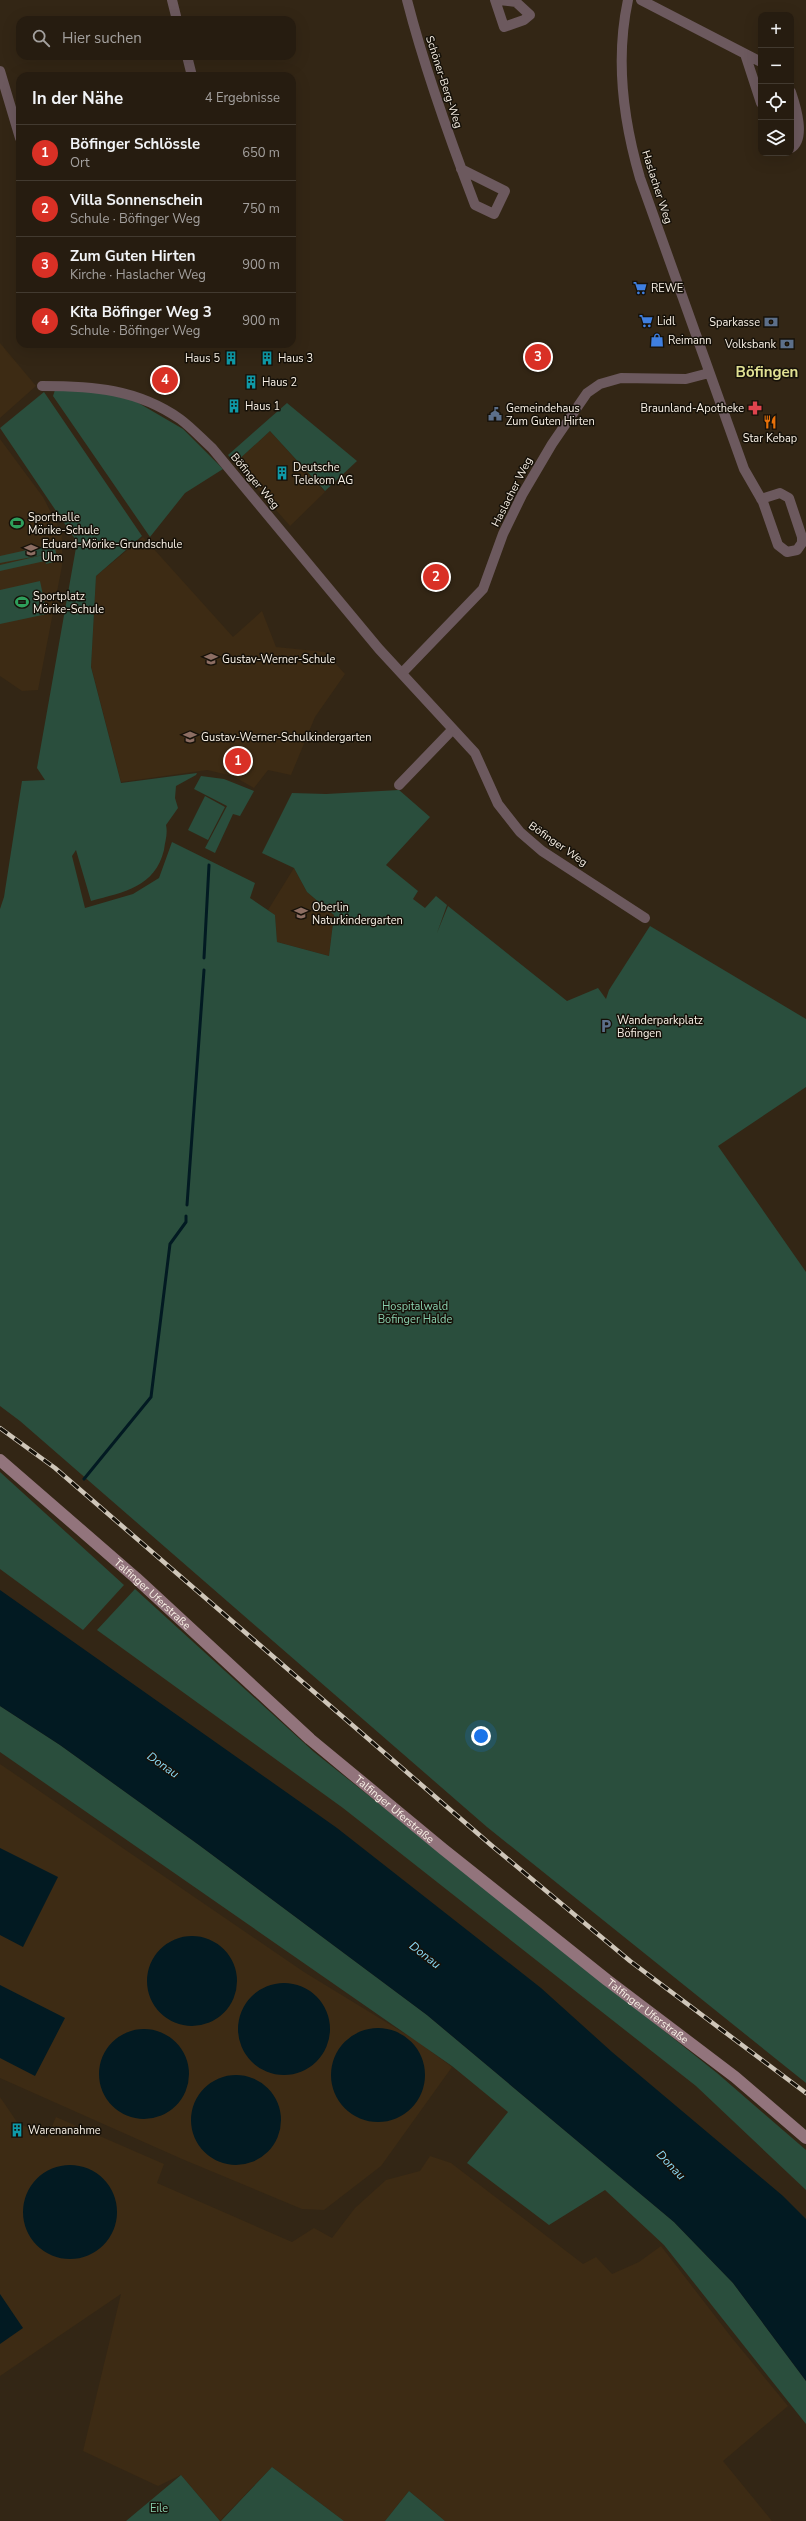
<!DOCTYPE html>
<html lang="de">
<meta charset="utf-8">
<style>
body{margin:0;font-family:"Nunito Sans",sans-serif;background:#2e2519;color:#f1f3f6}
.controls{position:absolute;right:12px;top:12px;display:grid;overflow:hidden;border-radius:8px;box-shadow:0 4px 16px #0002}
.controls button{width:36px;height:36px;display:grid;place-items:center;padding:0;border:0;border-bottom:1px solid #423a30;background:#261c10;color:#f1f3f6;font:20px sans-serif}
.you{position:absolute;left:481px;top:1736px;width:14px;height:14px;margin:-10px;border:3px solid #fff;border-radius:50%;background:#1a73e8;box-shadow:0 0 0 6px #1a73e833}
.badge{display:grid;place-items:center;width:26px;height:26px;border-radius:50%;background:#d93025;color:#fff;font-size:13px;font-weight:700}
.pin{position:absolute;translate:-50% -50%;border:2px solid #fff;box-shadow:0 1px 4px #0006}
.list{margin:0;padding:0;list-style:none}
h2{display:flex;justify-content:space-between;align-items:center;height:52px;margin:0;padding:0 16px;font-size:17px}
h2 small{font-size:13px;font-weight:400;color:#a4a19f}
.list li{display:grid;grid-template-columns:26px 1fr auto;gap:12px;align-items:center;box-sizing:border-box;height:56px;padding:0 16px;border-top:1px solid #423a30}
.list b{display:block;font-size:15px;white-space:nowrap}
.list p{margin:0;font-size:13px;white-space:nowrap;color:#a4a19f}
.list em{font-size:13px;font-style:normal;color:#a4a19f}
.icon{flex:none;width:22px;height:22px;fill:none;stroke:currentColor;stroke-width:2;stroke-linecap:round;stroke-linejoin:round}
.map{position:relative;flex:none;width:806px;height:2521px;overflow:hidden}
.search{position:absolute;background:#261c10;box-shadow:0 4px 16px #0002;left:16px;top:16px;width:280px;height:44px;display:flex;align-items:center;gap:10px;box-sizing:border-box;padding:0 14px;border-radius:12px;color:#a4a19f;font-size:15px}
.panel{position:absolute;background:#261c10;box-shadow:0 4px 16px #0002;left:16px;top:72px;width:280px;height:276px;border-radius:12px}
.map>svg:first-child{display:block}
.built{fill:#3d2b14}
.green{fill:#2a4e3d}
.water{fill:#021a22}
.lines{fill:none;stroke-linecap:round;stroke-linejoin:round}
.stream{stroke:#021a22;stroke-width:3}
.street{stroke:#6c595e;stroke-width:10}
.secondary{stroke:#92747c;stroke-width:12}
.rail-casing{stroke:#cfc6b9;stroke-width:4.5}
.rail{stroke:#161109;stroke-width:3;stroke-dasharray:9;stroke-linecap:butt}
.labels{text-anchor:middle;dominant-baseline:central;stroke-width:3;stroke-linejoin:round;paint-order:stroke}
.street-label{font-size:11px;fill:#f9f1e6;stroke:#161109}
.poi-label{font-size:11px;fill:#f9f1e6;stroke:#161109;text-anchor:start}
.park-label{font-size:11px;fill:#89d0ae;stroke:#161109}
.water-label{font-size:12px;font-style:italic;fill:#8bdbf7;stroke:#161109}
.district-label{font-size:15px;font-weight:bold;fill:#e1e193;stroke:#161109}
</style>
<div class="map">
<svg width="806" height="2521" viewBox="0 0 806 2521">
<rect width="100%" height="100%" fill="#332615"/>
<path class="built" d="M0,343L36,386L0,418Z
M270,431L325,492L290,526L235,463Z
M0,439L43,497L62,534V566L38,690L22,691L0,676Z
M143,537L233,637L262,611L276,647L325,652L345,674L315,717L291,775L268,770L254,788L233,776L207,770L121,782L91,666L96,576Z
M294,868L307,892L334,915L329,956L277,942L275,916L268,910Z
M0,1764L304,1972L417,2041L452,2067L381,2166L324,2210L302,2209L182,2159L0,2078Z
M0,2097L17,2122L47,2138L56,2117L164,2164L157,2183L292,2242L314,2228L332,2238L355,2208L386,2180L420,2171L430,2156L451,2163L583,2264L596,2257L612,2274L639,2262L661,2246L732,2338L788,2406L723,2461L772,2521H445L409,2491L385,2521H344L272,2467L220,2521L181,2475L158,2486L83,2451L121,2294L0,2376Z"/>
<path class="green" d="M55,390L95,391L135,401L183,429L223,469L185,493L150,537L53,396Z
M44,392L142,536L96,576L91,667L121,783L197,773L196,775L176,786L175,798L178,808L166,825C168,834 165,841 164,850C155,887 124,892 91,901L76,850L72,856L85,908L133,894L159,878L172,842L255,883L250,898L275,915L277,942L329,956L334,915L307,892L294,868L262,853L292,793L326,794L399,790L430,817L386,865L418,891L413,899L425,908L436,896L447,905L437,933L448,906L567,1001L598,988L606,999L609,990L650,926L806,1019V1087L718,1146L806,1272V2083L487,1827L20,1421L0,1406V909L4,897L22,781L45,780L37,768L77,542L0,428Z
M287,403L357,461L325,491L270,431L235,463L228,455Z
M54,544L58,561L46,564L45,561L0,571V565L43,555L0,563V556Z
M40,581L47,614L0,624V590Z
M201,776L224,779L254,791L240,816L233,814L215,853L205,848L227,806L194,789Z
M205,796L225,807L208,840L188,830Z
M0,1472L124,1585L83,1630L0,1569Z
M135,1589L314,1752L717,2073L806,2150V2190L696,2086L343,1808L97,1630Z
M0,1706L60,1745L199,1845L427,2015L674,2222L733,2283L806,2381V2424L664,2245L605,2190L549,2225L467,2163L508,2112L452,2066L0,1752Z
M272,2467L344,2521H221Z
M181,2475L220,2521H126Z
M409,2491L445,2521H385Z"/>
<path class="water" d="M0,1590L337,1828L541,1988L612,2052L783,2196L806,2219V2381L733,2283L674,2222L427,2015L199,1845L60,1745L0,1706Z
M0,1848L58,1877L23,1947L0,1935Z
M147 1981a45 45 0 1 1 90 0a45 45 0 1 1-90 0Z
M238 2029a46 46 0 1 1 92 0a46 46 0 1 1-92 0Z
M0,1985L65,2018L35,2076L0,2058Z
M331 2075a47 47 0 1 1 94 0a47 47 0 1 1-94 0Z
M99 2074a45 45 0 1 1 90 0a45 45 0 1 1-90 0Z
M191 2120a45 45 0 1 1 90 0a45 45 0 1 1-90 0Z
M23 2212a47 47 0 1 1 94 0a47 47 0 1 1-94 0Z
M0,2294L23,2328L0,2344Z"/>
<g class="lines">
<path class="stream" d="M204,958L209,865
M187,1205L204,970
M84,1479L151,1397L170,1244L186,1222V1216"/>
<path class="street" d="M172,0L177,20
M407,0C425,70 449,137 475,205L494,214L505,191L461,169
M495,0L504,27L524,20L530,15L516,2L499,0
M628,0C615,60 623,120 640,178L744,469L763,502L778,545L787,552L797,550L802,543V537L789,498L780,493L761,499
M641,0L761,62
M745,54L761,103
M187,56L192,76
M0,71L20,138
M791,92C796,107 806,139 791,148
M42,386C93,386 137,389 180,419C191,427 202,439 212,448L379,649L475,753L498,804L520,832L542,851L645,918
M402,673L483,589L503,534L522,495L552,444L587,393L600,384L621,378L686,379L709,373
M399,785L453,729"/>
<path class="secondary" id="s1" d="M0,1460L136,1578L310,1739L443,1849L607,1980L735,2077L806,2138"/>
<g class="rail-casing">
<path id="rail" d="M0,1428L55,1468L491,1845L630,1961L806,2093"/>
</g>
<use href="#rail" class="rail"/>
</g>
<defs>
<g id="supermarket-bare" transform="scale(1.08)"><path d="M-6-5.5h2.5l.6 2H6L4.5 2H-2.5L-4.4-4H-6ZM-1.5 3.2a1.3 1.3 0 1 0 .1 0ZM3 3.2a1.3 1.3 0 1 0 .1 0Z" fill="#3f7fe0" stroke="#161109" stroke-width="2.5" paint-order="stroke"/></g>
<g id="bank-bare" transform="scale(1.08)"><path d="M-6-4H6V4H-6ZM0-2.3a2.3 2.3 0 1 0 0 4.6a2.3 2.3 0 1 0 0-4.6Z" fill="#5c6f8a" stroke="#161109" stroke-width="2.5" paint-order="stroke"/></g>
<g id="shop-bare" transform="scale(1.08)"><path d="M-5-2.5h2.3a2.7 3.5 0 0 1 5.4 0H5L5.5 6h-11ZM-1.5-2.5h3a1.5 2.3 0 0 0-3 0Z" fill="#3f7fe0" stroke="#161109" stroke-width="2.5" paint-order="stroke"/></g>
<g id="building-bare" transform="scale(1.08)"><path d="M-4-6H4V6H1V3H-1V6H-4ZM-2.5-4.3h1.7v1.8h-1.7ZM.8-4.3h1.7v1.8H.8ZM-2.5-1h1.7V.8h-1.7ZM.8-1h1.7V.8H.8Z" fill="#0f9aa8" stroke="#161109" stroke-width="2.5" paint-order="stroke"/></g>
<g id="pharmacy-bare" transform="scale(1.08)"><path d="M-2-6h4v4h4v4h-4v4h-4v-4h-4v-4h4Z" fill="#e0444e" stroke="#161109" stroke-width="2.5" paint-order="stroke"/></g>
<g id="civic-bare" transform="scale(1.08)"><path d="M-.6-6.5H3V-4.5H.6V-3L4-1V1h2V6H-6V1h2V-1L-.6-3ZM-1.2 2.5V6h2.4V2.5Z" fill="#5c6f8a" stroke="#161109" stroke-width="2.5" paint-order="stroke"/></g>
<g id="restaurant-bare" transform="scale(1.08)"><path d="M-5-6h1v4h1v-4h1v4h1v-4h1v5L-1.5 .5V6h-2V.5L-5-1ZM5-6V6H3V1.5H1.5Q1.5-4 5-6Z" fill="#e8710a" stroke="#161109" stroke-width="2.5" paint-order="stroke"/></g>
<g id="stadium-bare" transform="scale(1.08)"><path d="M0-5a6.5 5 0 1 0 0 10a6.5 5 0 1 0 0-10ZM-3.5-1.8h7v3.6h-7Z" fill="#2e9e5b" stroke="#161109" stroke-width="2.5" paint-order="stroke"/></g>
<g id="school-bare" transform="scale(1.08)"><path d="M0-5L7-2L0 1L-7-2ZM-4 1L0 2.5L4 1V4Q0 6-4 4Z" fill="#8d6e63" stroke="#161109" stroke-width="2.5" paint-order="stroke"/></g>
<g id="parking-bare" transform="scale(1.08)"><path d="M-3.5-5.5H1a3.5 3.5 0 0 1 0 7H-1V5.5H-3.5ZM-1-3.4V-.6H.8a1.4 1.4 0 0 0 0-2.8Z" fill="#5c6f8a" stroke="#161109" stroke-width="2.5" paint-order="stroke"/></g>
</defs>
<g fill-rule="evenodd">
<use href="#supermarket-bare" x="640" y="288"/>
<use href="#supermarket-bare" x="646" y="321"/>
<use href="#bank-bare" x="771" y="322"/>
<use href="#shop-bare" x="657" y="340"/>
<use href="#bank-bare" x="787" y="344"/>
<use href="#building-bare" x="231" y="358"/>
<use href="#building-bare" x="267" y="358"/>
<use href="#building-bare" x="251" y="382"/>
<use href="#building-bare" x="234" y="406"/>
<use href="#pharmacy-bare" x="755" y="408"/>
<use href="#civic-bare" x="495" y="414"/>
<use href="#restaurant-bare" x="770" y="422"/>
<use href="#building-bare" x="282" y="473"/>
<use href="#stadium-bare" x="17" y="523"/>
<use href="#school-bare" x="31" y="550"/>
<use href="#stadium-bare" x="22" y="602"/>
<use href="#school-bare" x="211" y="659"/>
<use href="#school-bare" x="190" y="737"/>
<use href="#school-bare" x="301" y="913"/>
<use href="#parking-bare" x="606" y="1026"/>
<use href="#building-bare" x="17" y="2130"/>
</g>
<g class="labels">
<g class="street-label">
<text transform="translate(444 82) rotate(72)">Schöner-Berg-Weg</text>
<text transform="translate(657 187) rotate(72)">Haslacher Weg</text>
<text transform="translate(255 481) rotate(50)">Böfinger Weg</text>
<text transform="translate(512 492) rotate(-63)">Haslacher Weg</text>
<text transform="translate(558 844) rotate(35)">Böfinger Weg</text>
<text stroke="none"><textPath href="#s1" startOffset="203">Talfinger Uferstraße</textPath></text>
<text stroke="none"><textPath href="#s1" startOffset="527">Talfinger Uferstraße</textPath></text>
<text stroke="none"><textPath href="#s1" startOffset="851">Talfinger Uferstraße</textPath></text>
</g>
<g class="poi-label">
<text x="651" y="288">REWE</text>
<text x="657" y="321">Lidl</text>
<text x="760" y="322" text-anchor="end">Sparkasse</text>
<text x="668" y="340">Reimann</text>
<text x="776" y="344" text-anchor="end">Volksbank</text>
<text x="220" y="358" text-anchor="end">Haus 5</text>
<text x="278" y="358">Haus 3</text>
<text x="262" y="382">Haus 2</text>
<text x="245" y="406">Haus 1</text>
<text x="506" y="408">Gemeindehaus<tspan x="506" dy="13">Zum Guten Hirten</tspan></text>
<text x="744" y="408" text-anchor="end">Braunland-Apotheke</text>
<text x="770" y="438" text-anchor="middle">Star Kebap</text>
<text x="293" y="467">Deutsche<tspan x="293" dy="13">Telekom AG</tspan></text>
<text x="28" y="517">Sporthalle<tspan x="28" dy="13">Mörike-Schule</tspan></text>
<text x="42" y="544">Eduard-Mörike-Grundschule<tspan x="42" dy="13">Ulm</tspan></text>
<text x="33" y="596">Sportplatz<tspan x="33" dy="13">Mörike-Schule</tspan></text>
<text x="222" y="659">Gustav-Werner-Schule</text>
<text x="201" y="737">Gustav-Werner-Schulkindergarten</text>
<text x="312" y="907">Oberlin<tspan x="312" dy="13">Naturkindergarten</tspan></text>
<text x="617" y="1020">Wanderparkplatz<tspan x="617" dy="13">Böfingen</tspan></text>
<text x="28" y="2130">Warenanahme</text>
</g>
<g class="park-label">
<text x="415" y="1306">Hospitalwald<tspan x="415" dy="13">Böfinger Halde</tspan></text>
<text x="159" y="2508">Eile</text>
</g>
<g class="water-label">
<text transform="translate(163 1765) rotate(35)">Donau</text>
<text transform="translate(425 1955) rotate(38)">Donau</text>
<text transform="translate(671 2165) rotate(46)">Donau</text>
</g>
<g class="district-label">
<text x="767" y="372">Böfingen</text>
</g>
</g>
</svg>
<div class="controls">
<button>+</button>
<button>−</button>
<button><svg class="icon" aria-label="locate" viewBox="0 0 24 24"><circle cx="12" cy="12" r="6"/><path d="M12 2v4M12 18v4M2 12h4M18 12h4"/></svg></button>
<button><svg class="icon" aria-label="layers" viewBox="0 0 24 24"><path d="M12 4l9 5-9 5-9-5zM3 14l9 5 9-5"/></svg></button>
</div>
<div class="you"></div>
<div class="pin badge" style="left:238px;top:761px">1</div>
<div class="pin badge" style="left:436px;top:577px">2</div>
<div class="pin badge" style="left:538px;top:357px">3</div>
<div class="pin badge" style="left:165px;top:380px">4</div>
<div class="search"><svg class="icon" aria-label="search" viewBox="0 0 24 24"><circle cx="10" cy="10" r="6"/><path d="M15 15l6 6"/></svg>Hier suchen</div>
<section class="panel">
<h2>In der Nähe<small>4 Ergebnisse</small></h2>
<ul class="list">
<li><span class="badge">1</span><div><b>Böfinger Schlössle</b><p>Ort</p></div><em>650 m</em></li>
<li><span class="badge">2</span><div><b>Villa Sonnenschein</b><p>Schule · Böfinger Weg</p></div><em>750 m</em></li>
<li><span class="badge">3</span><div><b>Zum Guten Hirten</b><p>Kirche · Haslacher Weg</p></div><em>900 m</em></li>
<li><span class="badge">4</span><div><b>Kita Böfinger Weg 3</b><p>Schule · Böfinger Weg</p></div><em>900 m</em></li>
</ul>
</section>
</div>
